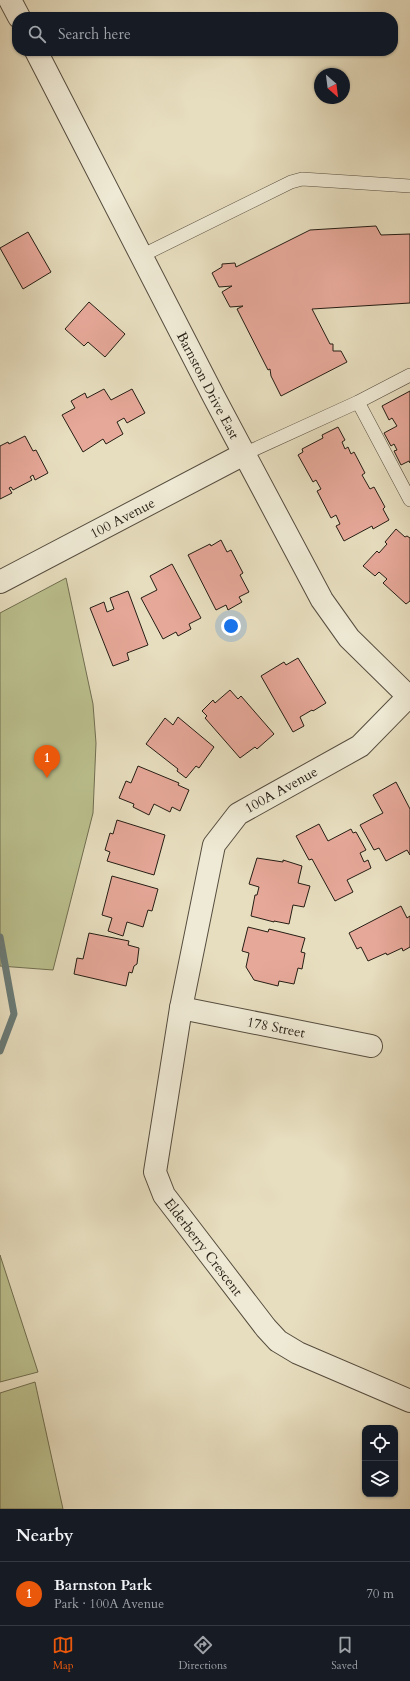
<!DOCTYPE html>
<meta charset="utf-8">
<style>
body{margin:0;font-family:Cardo,serif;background:#20242c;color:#f1f3f6}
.controls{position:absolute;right:12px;bottom:12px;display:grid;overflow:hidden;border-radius:8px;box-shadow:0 1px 3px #0004}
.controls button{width:36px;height:36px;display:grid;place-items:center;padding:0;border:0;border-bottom:1px solid #363941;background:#171b24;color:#f1f3f6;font:20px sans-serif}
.compass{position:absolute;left:314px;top:68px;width:36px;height:36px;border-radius:50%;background:#171b24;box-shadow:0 1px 3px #0004;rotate:152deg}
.you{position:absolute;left:231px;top:626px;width:14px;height:14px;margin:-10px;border:3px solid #fff;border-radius:50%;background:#1a73e8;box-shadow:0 0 0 6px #1a73e833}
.badge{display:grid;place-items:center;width:26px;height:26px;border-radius:50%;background:#ea580c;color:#fff;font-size:13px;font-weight:700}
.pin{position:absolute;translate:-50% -33px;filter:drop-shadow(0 1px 2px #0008)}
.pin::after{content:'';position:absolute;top:21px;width:14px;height:12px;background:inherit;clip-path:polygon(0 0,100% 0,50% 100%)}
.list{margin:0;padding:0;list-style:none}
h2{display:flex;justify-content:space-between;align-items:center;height:52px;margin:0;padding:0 16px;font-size:17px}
h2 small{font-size:13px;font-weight:400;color:#9ea1a6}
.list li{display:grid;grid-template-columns:26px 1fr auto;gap:12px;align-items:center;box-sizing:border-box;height:64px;padding:0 16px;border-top:1px solid #363941}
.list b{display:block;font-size:15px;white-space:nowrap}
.list p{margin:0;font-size:13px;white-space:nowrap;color:#9ea1a6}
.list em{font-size:13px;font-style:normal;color:#9ea1a6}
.icon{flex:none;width:22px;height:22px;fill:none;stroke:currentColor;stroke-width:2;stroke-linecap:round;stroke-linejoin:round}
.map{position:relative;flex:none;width:410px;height:1509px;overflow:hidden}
.search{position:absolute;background:#171b24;box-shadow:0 1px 3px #0004;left:12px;right:12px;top:12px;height:44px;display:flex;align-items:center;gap:10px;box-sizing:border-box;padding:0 14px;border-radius:16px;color:#9ea1a6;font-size:15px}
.sheet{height:116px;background:#171b24}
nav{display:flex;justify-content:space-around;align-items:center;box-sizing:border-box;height:56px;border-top:1px solid #363941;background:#171b24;font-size:11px;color:#9ea1a6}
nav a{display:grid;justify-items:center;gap:2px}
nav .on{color:#ea580c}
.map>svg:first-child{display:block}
.green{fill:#bbc08e;stroke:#706e51}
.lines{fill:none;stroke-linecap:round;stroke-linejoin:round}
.stream{stroke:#6b7c78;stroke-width:7}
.building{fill:#e6a899;stroke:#251d14}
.service-casing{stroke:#564d3f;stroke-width:14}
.minor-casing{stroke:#564d3f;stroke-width:24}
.tertiary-casing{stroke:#564d3f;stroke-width:24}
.service{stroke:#efead5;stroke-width:13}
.minor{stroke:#efead5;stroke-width:22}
.tertiary{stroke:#efead5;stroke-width:22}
.labels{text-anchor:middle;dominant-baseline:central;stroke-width:3;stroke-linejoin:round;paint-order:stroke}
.street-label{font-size:14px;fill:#251d14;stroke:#efead5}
</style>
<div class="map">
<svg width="410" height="1509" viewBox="0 0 410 1509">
<rect width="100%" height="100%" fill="#e7debf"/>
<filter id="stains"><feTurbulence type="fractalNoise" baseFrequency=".005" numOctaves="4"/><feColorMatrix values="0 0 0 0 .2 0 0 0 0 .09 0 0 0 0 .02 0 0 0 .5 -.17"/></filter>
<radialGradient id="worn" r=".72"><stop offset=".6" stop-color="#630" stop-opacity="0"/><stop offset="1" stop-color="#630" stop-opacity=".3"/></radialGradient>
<path class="green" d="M66,578L93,704L96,743L93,813L53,970L0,966V613Z
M0,1255L38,1372L0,1382Z
M35,1382L63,1509H0V1393Z"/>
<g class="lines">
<path class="stream" d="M0,937L14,1014L0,1051"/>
</g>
<path class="building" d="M376,226L381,235L410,234V303L312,309L330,344H333V351H341L347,362L281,396L271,376L270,369L268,370L237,309L243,306L230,307L222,292L232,286L219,287L212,273L222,267V264L235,263L236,267L310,230Z
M28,232L51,272L23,289L0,248Z
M89,302L125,334L105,357L88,342L84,346L65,329Z
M104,389L111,400L132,389L145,413L127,423L124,418L117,422L123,434L106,444L103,439L83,452L62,415L75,408L71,401L85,393L87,398Z
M410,391V463L409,461L401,465L394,451L397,450L394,444L391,446L384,433L397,426L392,418L389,420L382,406Z
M338,427L345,440L342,442L345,449L348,447L351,454L354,452L365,473L362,475L370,489L374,487L385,507L383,509L389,520L373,529L372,526L344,541L336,526L340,524L336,515L331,518L317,491L321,489L316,480L313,482L298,455L303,452L302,449L323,438L322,435Z
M25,436L33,451L36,450L48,473L35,480L33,475L30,477L32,480L13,490L11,487L9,488L12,493L0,499V446L8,442L9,444Z
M396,529L405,537L407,536L410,538V601L406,604L383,583L387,579L379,572L375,576L363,566L377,551L379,553L387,544L385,542Z
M221,540L227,552L231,550L243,573L240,575L249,592L239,597L242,602L228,610L226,605L216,610L188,555L210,544L211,546Z
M172,564L201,618L189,624L191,629L178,636L176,632L163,639L141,598L157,590L150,576Z
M128,591L148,645L127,653L129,660L113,666L90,608L104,602L107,612L114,609L110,598Z
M298,658L326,703L313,711L312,710L300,717L304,726L293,732L261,676L284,662L286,665Z
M230,690L238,699L241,696L274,734L257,749L255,747L240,758L205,718L207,716L202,711L213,700L215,703Z
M178,717L214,747L199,768L196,766L186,778L177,771L178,769L146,744L165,718L173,725Z
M138,766L179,783L178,785L189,790L180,811L172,807L170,812L154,804L149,815L133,807L134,804L119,798L126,781L131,783Z
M396,782L410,809V855L407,850L386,861L379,848L374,850L360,825L383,813L373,795Z
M117,820L165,835L154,875L107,861L110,852L105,850L110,833L113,834Z
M319,824L328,841L351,829L353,833L356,832L366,850L360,853L364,862L368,860L371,868L347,880L353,892L335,901L312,859L309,860L296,836Z
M257,858L283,862V860L302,866L298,883L310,886L304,907L293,905L289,924L274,921V922L251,916L255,895H257L259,887L249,884Z
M112,876L158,889L152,911L148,910L143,927L127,922L123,936L108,931L112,918L102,915Z
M401,906L407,918L410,916V947L403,951L402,948L387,955L386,953L368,961L361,947L357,949L349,933Z
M248,927L268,932L269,929L305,938L301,952L305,953L302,969L298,968L294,984L279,981L278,986L254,980L246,967L249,953L242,951Z
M89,933L129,941L128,945L139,948L137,964L134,966L132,973L129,972L126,986L74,974L77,958L83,959Z"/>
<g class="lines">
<g class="service-casing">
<path id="service" d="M141,256L291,182L302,179L410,186
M358,402L410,500
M244,454L358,402L410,375"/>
</g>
<g class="minor-casing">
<g id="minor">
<path id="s1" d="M0,582L244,454"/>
<path id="s2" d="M408,697L360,746L238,814L214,845L181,1008L155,1172L164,1195L266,1328L278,1341L298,1353L410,1401"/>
<path id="s3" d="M181,1008L371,1046"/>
</g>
</g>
<g class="tertiary-casing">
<g id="tertiary">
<path d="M10,0L19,17"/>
<path id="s4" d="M36,51L214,397L322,600L349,638L410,698"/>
</g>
</g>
<use href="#service" class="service"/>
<use href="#minor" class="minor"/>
<use href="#tertiary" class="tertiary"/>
</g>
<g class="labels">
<g class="street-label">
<text stroke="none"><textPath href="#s4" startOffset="376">Barnston Drive East</textPath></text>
<text stroke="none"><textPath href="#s1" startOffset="138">100 Avenue</textPath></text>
<text transform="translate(281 790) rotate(-29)">100A Avenue</text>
<text stroke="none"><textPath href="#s3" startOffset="97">178 Street</textPath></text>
<text stroke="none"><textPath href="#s2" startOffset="670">Elderberry Crescent</textPath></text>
</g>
</g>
<rect width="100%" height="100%" filter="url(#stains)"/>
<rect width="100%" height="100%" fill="url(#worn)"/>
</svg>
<div class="controls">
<button><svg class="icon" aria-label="locate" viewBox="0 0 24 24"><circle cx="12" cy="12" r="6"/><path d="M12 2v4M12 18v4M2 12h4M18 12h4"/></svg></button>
<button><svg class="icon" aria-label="layers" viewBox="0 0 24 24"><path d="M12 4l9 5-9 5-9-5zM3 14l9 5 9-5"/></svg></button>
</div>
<svg class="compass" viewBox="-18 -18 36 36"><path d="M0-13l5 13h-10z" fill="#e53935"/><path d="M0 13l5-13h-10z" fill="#9ea1a6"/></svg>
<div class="you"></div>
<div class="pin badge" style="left:47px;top:778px">1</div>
<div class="search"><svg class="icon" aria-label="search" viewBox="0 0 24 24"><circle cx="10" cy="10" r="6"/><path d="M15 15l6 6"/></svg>Search here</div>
</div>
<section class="sheet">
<h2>Nearby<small></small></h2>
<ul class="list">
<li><span class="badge">1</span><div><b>Barnston Park</b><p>Park · 100A Avenue</p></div><em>70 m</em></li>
</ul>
</section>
<nav>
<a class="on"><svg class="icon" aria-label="map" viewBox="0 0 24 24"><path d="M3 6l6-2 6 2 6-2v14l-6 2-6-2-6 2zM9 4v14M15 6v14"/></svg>Map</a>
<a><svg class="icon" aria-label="directions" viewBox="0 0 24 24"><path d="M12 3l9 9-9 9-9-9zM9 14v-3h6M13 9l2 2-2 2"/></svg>Directions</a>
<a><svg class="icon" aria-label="saved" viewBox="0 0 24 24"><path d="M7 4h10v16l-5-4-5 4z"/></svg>Saved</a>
</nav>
